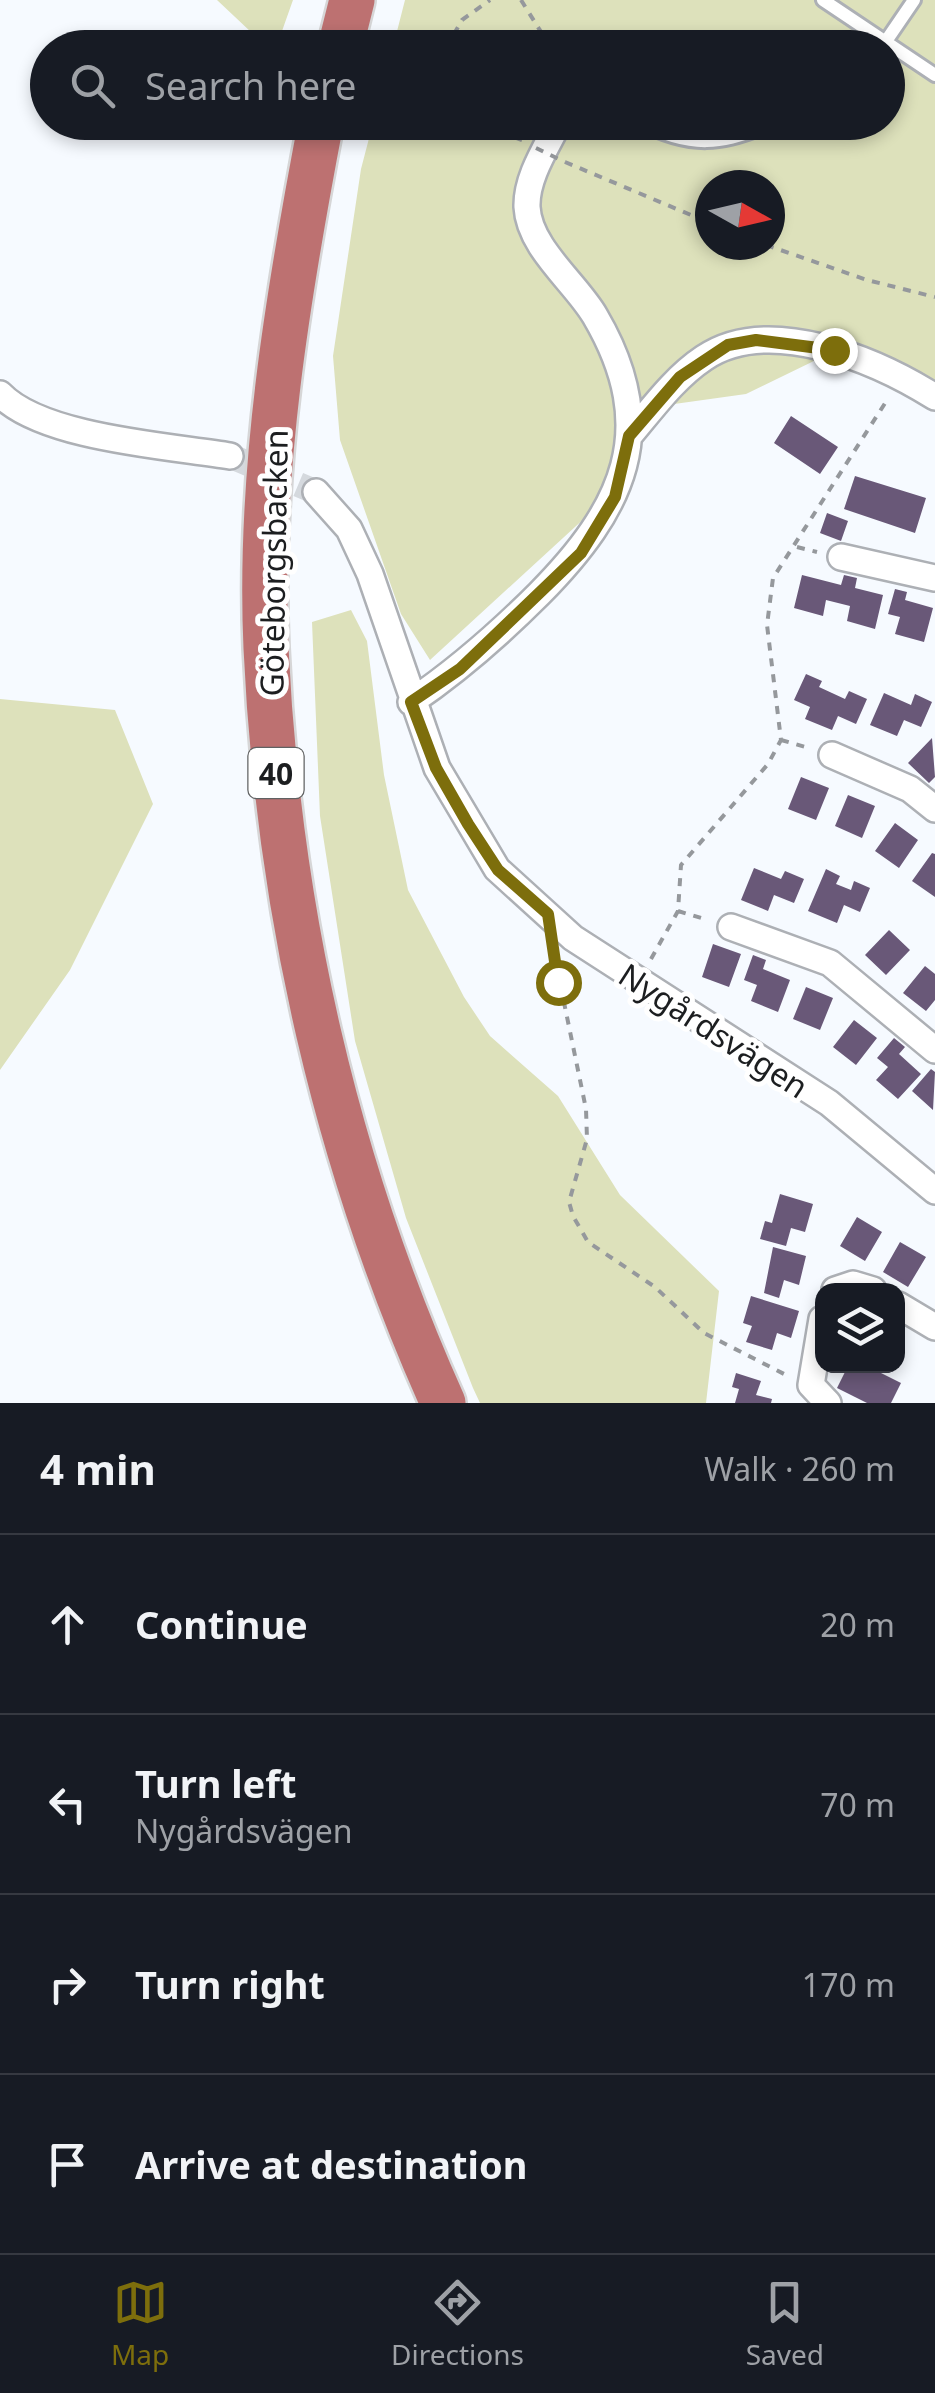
<!DOCTYPE html>
<meta charset="utf-8">
<style>
body{margin:0;font-family:"Noto Sans",sans-serif;background:#242831;color:#f1f3f6}
.controls{position:absolute;right:30px;bottom:30px;display:grid;overflow:hidden;border-radius:20px;box-shadow:0 5px 15px #0003}
.controls button{width:90px;height:90px;display:grid;place-items:center;padding:0;border:0;border-bottom:2px solid #363941;background:#171b24;color:#f1f3f6;font:50px sans-serif}
.compass{position:absolute;left:695px;top:170px;width:90px;height:90px;border-radius:50%;background:#171b24;box-shadow:0 5px 15px #0003;rotate:98deg}
.stop{position:absolute;width:30px;height:30px;margin:-22px;border:8px solid #7d6e0c;border-radius:50%;background:#fff}
.stop.end{background:#7d6e0c;border-color:#fff;box-shadow:0 2px 10px #0008}
.list{margin:0;padding:0;list-style:none}
h2{display:flex;justify-content:space-between;align-items:center;height:130px;margin:0;padding:0 40px;font-size:42px}
h2 small{font-size:32px;font-weight:400;color:#9ea1a6}
.list li{display:grid;grid-template-columns:65px 1fr auto;gap:30px;align-items:center;box-sizing:border-box;height:180px;padding:0 40px;border-top:2px solid #363941}
.list b{display:block;font-size:38px;white-space:nowrap}
.list p{margin:0;font-size:32px;white-space:nowrap;color:#9ea1a6}
.list em{font-size:32px;font-style:normal;color:#9ea1a6}
.icon{flex:none;width:55px;height:55px;fill:none;stroke:currentColor;stroke-width:2;stroke-linecap:round;stroke-linejoin:round}
.map{position:relative;flex:none;width:935px;height:1403px;overflow:hidden}
.search{position:absolute;background:#171b24;box-shadow:0 5px 15px #0003;left:30px;right:30px;top:30px;height:110px;display:flex;align-items:center;gap:25px;box-sizing:border-box;padding:0 35px;border-radius:55px;color:#9ea1a6;font-size:38px}
.sheet{height:850px;background:#171b24}
nav{display:flex;justify-content:space-around;align-items:center;box-sizing:border-box;height:140px;border-top:2px solid #363941;background:#171b24;font-size:28px;color:#9ea1a6}
nav a{display:grid;justify-items:center;gap:5px}
nav .on{color:#7d6e0c}
.map>svg:first-child{display:block}
.green{fill:#dde1bb;fill-rule:evenodd}
.building{fill:#695878}
.lines{fill:none;stroke-linecap:round;stroke-linejoin:round}
.street-tunnel{stroke:#d5d9de;stroke-width:25;stroke-dasharray:25 12;stroke-linecap:butt}
.lane-casing{stroke:#adb0b5;stroke-width:18}
.street-casing{stroke:#adb0b5;stroke-width:30}
.highway-casing{stroke:#d6d6d7;stroke-width:50}
.path{stroke:#95989c;stroke-width:4;stroke-dasharray:8 8;stroke-linecap:butt}
.lane{stroke:#fff;stroke-width:12}
.street{stroke:#fff;stroke-width:25}
.highway{stroke:#bd7171;stroke-width:45}
.path-bridge{stroke:#95989c;stroke-width:4;stroke-dasharray:8 8;stroke-linecap:butt}
.route{stroke:#7d6e0c;stroke-width:12}
.labels{text-anchor:middle;dominant-baseline:central;stroke-width:10;stroke-linejoin:round;paint-order:stroke}
.shield{fill:#fff;stroke:#606263;stroke-width:2.5}
.shield-label{font-size:30px;font-weight:bold;fill:#1c1e20}
.street-label{font-size:32px;fill:#1c1e20;stroke:#fff}
</style>
<div class="map">
<svg width="935" height="1403" viewBox="0 0 935 1403">
<rect width="100%" height="100%" fill="#f6faff"/>
<path class="green" d="M217,0H293L276,48L267,47Z
M405,0H935V394L855,341L746,394L617,412L612,493L430,660L401,614L340,440L333,356L361,169L373,123L888,122V48L393,47ZM710,185H770V245H710Z
M351,610L367,641L384,775L408,890L464,997L490,1036L558,1096L620,1195L719,1291L706,1403H480L473,1388L406,1218L355,1041L320,816L312,622Z
M0,699L115,710L153,804L70,970L0,1070Z"/>
<path class="building" d="M791,416L838,447L820,474L774,443Z
M855,476L926,498L915,533L844,509Z
M827,513L848,521L841,541L820,533Z
M802,575L841,585L844,575L857,578L855,588L883,595L875,629L847,621L850,606L826,600L823,616L794,608Z
M895,589L907,592L905,600L933,608L924,642L895,634L900,617L888,614Z
M806,674L822,681L819,687L845,699L849,691L867,699L856,724L838,716L832,730L805,719L810,707L794,700Z
M884,693L911,705L915,694L932,702L921,727L904,720L897,736L870,725Z
M932,738L935,777L929,783L908,763Z
M801,777L829,788L816,820L788,809Z
M848,795L875,806L862,838L835,826Z
M895,823L918,840L899,868L875,851Z
M932,853L935,854V897L912,881Z
M754,868L781,879L785,871L804,879L794,903L774,895L768,911L741,900Z
M826,869L840,876L836,884L851,890L854,881L870,888L860,912L844,905L837,923L808,911Z
M889,930L910,950L886,975L865,955Z
M713,944L741,954L729,987L702,977Z
M753,955L766,960L763,969L790,980L778,1012L751,1001L757,985L744,980Z
M925,966L935,974V1000L926,1011L903,993Z
M806,987L833,998L820,1030L793,1019Z
M854,1020L877,1038L856,1065L833,1047Z
M894,1038L905,1047L899,1054L921,1074L898,1099L876,1080L888,1067L877,1058Z
M931,1069L935,1072L933,1110L912,1091Z
M780,1194L813,1204L805,1232L791,1228L786,1246L760,1239L765,1221L772,1223Z
M857,1217L882,1232L865,1261L840,1246Z
M900,1242L926,1257L908,1287L883,1272Z
M773,1247L806,1256L799,1285L784,1280L779,1298L764,1293Z
M751,1296L799,1311L791,1338L777,1333L772,1350L746,1342L752,1326L743,1323Z
M848,1366H867L901,1383L891,1403H867L837,1388Z
M736,1373L761,1381L756,1395L772,1399L771,1403H735L739,1389L732,1387Z"/>
<g class="lines">
<path class="street-tunnel" d="M230,456L316,492"/>
<g class="lane-casing">
<path id="lane" d="M823,0L935,75
M882,47L914,0
M639,122C690,149 723,146 775,122"/>
</g>
<g class="street-casing">
<path id="street" d="M0,394C42,438 169,446 230,456
M629,436C652,409 674,378 704,358C769,314 876,360 935,397
M316,492L349,529L370,574L437,768L497,869L573,938L829,1103L935,1191
M841,557L935,578
M411,702C458,670 499,634 539,594C623,509 662,430 595,316C576,283 529,248 527,207C526,178 546,148 559,122
M832,755L910,789L935,809
M731,927L830,963L935,1050
M835,1290L853,1284L873,1290
M898,1305L935,1327
M822,1319L811,1385L828,1403"/>
</g>
<g class="highway-casing">
<path id="highway" d="M340,48L352,0
M321,122C288,294 258,473 266,648C278,909 336,1165 443,1403"/>
</g>
<path class="path" d="M521,0L551,48
M446,48L462,20L490,0
M470,122L522,140
M500,122L517,136
M565,162L710,223
M766,245L867,280L935,297
M797,547L817,552
M781,740L809,748
M678,911L708,920
M554,954L586,1109L587,1139L569,1202L573,1216L588,1242L655,1287L704,1333L788,1376
M651,959L678,911L681,865L768,764L781,740L767,625L773,578L889,397"/>
<use href="#lane" class="lane"/>
<use href="#street" class="street"/>
<use href="#highway" class="highway"/>
<path class="path-bridge" d="M536,148L565,162"/>
</g>
<g class="lines">
<path class="route" d="M558,982L548,914L498,870L468,824L436,768L411,702L460,669L581,553L615,497L629,436L680,377L728,345L756,340L834,350"/>
</g>
<g class="labels">
<rect class="shield" x="248.5" y="748" width="55" height="50" rx="8"/>
<g class="shield-label">
<text x="276" y="773">40</text>
</g>
<g class="street-label">
<text transform="translate(273 563) rotate(-89)">Göteborgsbacken</text>
<text transform="translate(714 1030) rotate(33)">Nygårdsvägen</text>
</g>
</g>
</svg>
<div class="controls">
<button><svg class="icon" aria-label="layers" viewBox="0 0 24 24"><path d="M12 4l9 5-9 5-9-5zM3 14l9 5 9-5"/></svg></button>
</div>
<svg class="compass" viewBox="-18 -18 36 36"><path d="M0-13l5 13h-10z" fill="#e53935"/><path d="M0 13l5-13h-10z" fill="#9ea1a6"/></svg>
<div class="stop" style="left:558px;top:982px"></div>
<div class="stop end" style="left:834px;top:350px"></div>
<div class="search"><svg class="icon" aria-label="search" viewBox="0 0 24 24"><circle cx="10" cy="10" r="6"/><path d="M15 15l6 6"/></svg>Search here</div>
</div>
<section class="sheet">
<h2>4 min<small>Walk · 260 m</small></h2>
<ul class="list">
<li><svg class="icon" aria-label="ahead" viewBox="0 0 24 24"><path d="M12 20V5M6 11l6-6 6 6"/></svg><div><b>Continue</b></div><em>20 m</em></li>
<li><svg class="icon" aria-label="left" viewBox="0 0 24 24"><path d="M17 20v-9H6M10 6l-5 5 5 5"/></svg><div><b>Turn left</b><p>Nygårdsvägen</p></div><em>70 m</em></li>
<li><svg class="icon" aria-label="right" viewBox="0 0 24 24"><path d="M7 20v-9h11M14 6l5 5-5 5"/></svg><div><b>Turn right</b></div><em>170 m</em></li>
<li><svg class="icon" aria-label="arrive" viewBox="0 0 24 24"><path d="M6 21V4h12l-3 4 3 4H6"/></svg><div><b>Arrive at destination</b></div></li>
</ul>
</section>
<nav>
<a class="on"><svg class="icon" aria-label="map" viewBox="0 0 24 24"><path d="M3 6l6-2 6 2 6-2v14l-6 2-6-2-6 2zM9 4v14M15 6v14"/></svg>Map</a>
<a><svg class="icon" aria-label="directions" viewBox="0 0 24 24"><path d="M12 3l9 9-9 9-9-9zM9 14v-3h6M13 9l2 2-2 2"/></svg>Directions</a>
<a><svg class="icon" aria-label="saved" viewBox="0 0 24 24"><path d="M7 4h10v16l-5-4-5 4z"/></svg>Saved</a>
</nav>
